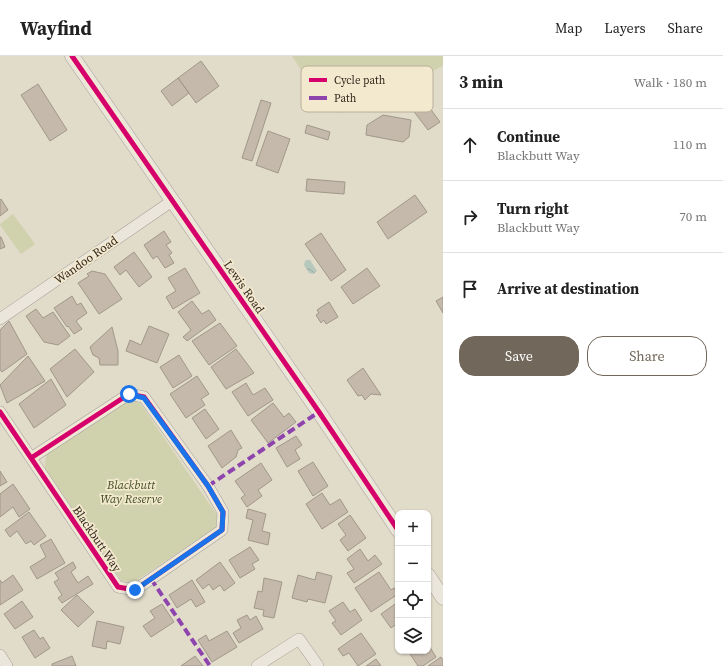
<!DOCTYPE html>
<meta charset="utf-8">
<style>
body{margin:0;font-family:"Source Serif 4",serif;background:#f2f2f2;color:#222}
.controls{position:absolute;right:12px;bottom:12px;display:grid;overflow:hidden;border-radius:8px;box-shadow:0 1px 3px #0004}
.controls button{width:36px;height:36px;display:grid;place-items:center;padding:0;border:0;border-bottom:1px solid #e0e0e0;background:#fff;color:#222;font:20px sans-serif}
.stop{position:absolute;width:12px;height:12px;margin:-9px;border:3px solid #1a73e8;border-radius:50%;background:#fff}
.stop.end{background:#1a73e8;border-color:#fff;box-shadow:0 1px 4px #0008}
.list{margin:0;padding:0;list-style:none}
h2{display:flex;justify-content:space-between;align-items:center;height:52px;margin:0;padding:0 16px;font-size:17px}
h2 small{font-size:13px;font-weight:400;color:#767676}
.list li{display:grid;grid-template-columns:26px 1fr auto;gap:12px;align-items:center;box-sizing:border-box;height:72px;padding:0 16px;border-top:1px solid #e0e0e0}
.list b{display:block;font-size:15px;white-space:nowrap}
.list p{margin:0;font-size:13px;white-space:nowrap;color:#767676}
.list em{font-size:13px;font-style:normal;color:#767676}
.actions{display:flex;gap:8px;padding:12px 16px}
.actions a{flex:1;padding:9px 0;border:1px solid #71675a;border-radius:16px;text-align:center;font-size:14px;color:#71675a}
.actions .main{background:#71675a;color:#fff}
.icon{flex:none;width:22px;height:22px;fill:none;stroke:currentColor;stroke-width:2;stroke-linecap:round;stroke-linejoin:round}
.map{position:relative;flex:none;width:443px;height:610px;overflow:hidden}
header{display:flex;align-items:center;gap:24px;box-sizing:border-box;height:56px;padding:0 20px;background:#fff;border-bottom:1px solid #e0e0e0}
header strong{font-size:19px}
nav{display:flex;gap:22px;margin-inline-start:auto;font-size:14px}
main{display:flex}
aside{flex:1;background:#fff}
.map>svg:first-child{display:block}
.park{fill:#d0d1ad}
.water{fill:url(#water-waves)}
.building{fill:#c5b9ab;stroke:#a1978a}
.lines{fill:none;stroke-linecap:round;stroke-linejoin:round}
.minor-casing{stroke:#a6a094;stroke-width:12}
.tertiary-casing{stroke:#a6a094;stroke-width:15}
.minor{stroke:#eae6dc;stroke-width:11}
.tertiary{stroke:#eae6dc;stroke-width:14}
.quiet{stroke:#8e44ad;stroke-width:4;stroke-dasharray:8 4;stroke-linecap:butt}
.cycleway-casing{stroke:#f3e9cf;stroke-width:8}
.cycleway{stroke:#d6006c;stroke-width:5}
.route{stroke:#1a73e8;stroke-width:5}
.labels{text-anchor:middle;dominant-baseline:central;stroke-width:3.5;stroke-linejoin:round;paint-order:stroke}
.street-label{font-size:12px;fill:#34281d;stroke:#f3e9cf}
.park-label{font-size:12px;font-style:italic;fill:#444f24;stroke:#f3e9cf}
.key{fill:#f3e9cf;stroke:#baaf9a;stroke-width:1}
.key-label{font-size:11px;fill:#34281d}
</style>
<header>
<strong>Wayfind</strong>
<nav><a>Map</a><a>Layers</a><a>Share</a></nav>
</header>
<main>
<div class="map">
<svg width="443" height="610" viewBox="0 0 443 610">
<defs>
<pattern id="water-waves" width="16" height="10" patternUnits="userSpaceOnUse"><rect width="16" height="10" fill="#b6c7bc"/><path d="M0 5q4-4 8 0t8 0" fill="none" stroke="#9daba1"/></pattern>
</defs>
<rect width="100%" height="100%" fill="#e1dbca"/>
<path class="park" d="M292,0H443V10L341,57L311,29Z
M13,158L35,188L21,198L0,169V168Z
M128,344L140,347L217,459L216,471L134,526L122,525L45,412L46,399Z"/>
<path class="water" d="M307,204H310L317,215L313,218L309,217L304,209L305,205Z"/>
<path class="building" d="M201,5L219,30L196,47L178,22Z
M178,22L189,37L172,50L161,35Z
M38,28L67,74L50,85L21,39Z
M261,44L271,47L252,105L242,102Z
M424,44L440,66L428,74L412,53Z
M383,59L411,64L409,81L403,86L366,79L367,69Z
M307,69L330,76L328,84L305,77Z
M268,75L290,83L278,117L256,109Z
M307,123L345,126L344,138L306,135Z
M415,139L427,156L388,183L377,166Z
M1,143L8,154L0,160V144Z
M164,175L171,186L166,189L172,197L169,199L174,207L165,212L157,200L153,203L144,189Z
M321,177L346,214L331,225L305,188Z
M0,181H1L5,191L0,193Z
M134,196L152,221L139,231L126,214L120,219L114,211Z
M185,212L200,237L173,253L166,241L176,235L168,222Z
M367,212L380,230L353,248L341,231Z
M92,215L105,218L122,243L99,258L78,227L89,220L87,218Z
M72,240L77,249L81,247L87,257L76,265L82,273L74,278L68,270L67,271L54,252Z
M443,241V257L436,245Z
M192,245L202,258L209,254L216,264L187,285L183,281L191,274L178,256Z
M329,246L338,261L326,268L324,264L321,267L316,259L319,257L317,254Z
M36,253L43,262L53,256L70,280L58,289L44,286L26,260Z
M9,265L27,298L2,316L0,314V274Z
M220,267L237,290L209,309L192,285Z
M149,270L169,278L157,307L126,295L130,284L141,289Z
M112,271L118,295V309H100L99,302L93,299L90,291Z
M75,293L94,316L67,341L50,313Z
M236,293L254,317L226,333L211,311Z
M179,299L192,320L173,332L160,311Z
M28,300L45,325L7,347L0,329Z
M363,312L381,339L371,338L365,344L362,339L358,340L347,324Z
M197,320L209,338L201,343L205,349L186,362L170,338Z
M51,323L66,349L34,372L19,348Z
M246,327L253,339L265,332L273,344L248,360L232,336Z
M273,347L284,361L289,357L296,366L268,387L251,364Z
M205,353L219,373L206,383L192,362Z
M231,374L242,392L238,394L236,401L222,412L208,390Z
M296,380L302,389L295,394L300,403L287,411L276,392Z
M313,406L328,430L313,440L298,415Z
M261,407L272,424L258,434L262,440L247,451L241,442L245,439L235,425Z
M0,415L7,426L0,430Z
M13,428L30,453L19,461L13,451L0,461V438Z
M322,437L330,449L340,443L348,456L322,473L306,448Z
M248,453L266,458L262,475L270,477L268,489L248,484L253,464L246,462Z
M29,456L46,480L34,489L31,485L26,488L17,475L10,481L5,474Z
M350,459L366,482L348,495L340,484L346,479L338,468Z
M51,483L65,507L37,523L30,511L46,501L40,489Z
M250,491L259,504L252,508L255,513L240,522L229,504Z
M360,493L368,505L375,499L382,508L354,527L347,517L354,513L347,503Z
M73,506L76,512L71,516L78,527L88,520L93,528L62,547L58,542L62,539L54,526L59,523L55,517Z
M220,506L235,527L224,535L220,529L213,534L209,528L203,533L196,524Z
M317,516L332,520L325,547L308,543L307,546L292,542L298,519L315,524Z
M379,516L391,534L394,532L398,538L371,556L355,532Z
M13,519L23,534L0,549V524L2,527Z
M264,522L282,526L274,562L263,560L264,554L254,552L258,535L262,536Z
M192,524L205,546L196,551L191,543L177,552L169,539Z
M77,539L94,556L78,571L61,554Z
M22,545L33,561L15,573L4,558Z
M343,546L350,556L355,553L362,564L341,579L332,567L336,565L329,555Z
M398,546V567L391,572L381,558Z
M162,548L174,566L151,581L143,570L155,562L150,555Z
M247,559L250,564L256,560L263,573L239,587L233,577L241,572L237,564Z
M97,565L124,571L120,588L107,585L106,593L92,590Z
M34,574L40,583L43,581L50,592L35,602L22,581Z
M227,575L237,591L212,606L198,584L206,579L209,585Z
M361,577L376,598L358,610L349,597L343,600L338,593Z
M428,588L436,601L423,610H418L408,595H428Z
M72,600L76,610H52V608Z
M195,600L203,610H181Z
M441,601L443,604V610H428Z
M376,603L381,610H366Z"/>
<g class="lines">
<g class="minor-casing">
<path id="minor" d="M0,263L172,145
M0,356L118,531L135,534L222,474L223,456L208,430L144,341L129,338L31,402
M0,599L7,610
M257,610L299,583L318,610"/>
</g>
<g class="tertiary-casing">
<path id="tertiary" d="M72,0L319,356L398,474
M428,519L443,542"/>
</g>
<use href="#minor" class="minor"/>
<use href="#tertiary" class="tertiary"/>
<path class="quiet" d="M208,430L319,356
M151,523L210,610"/>
<g class="cycleway-casing">
<path id="cycleway" d="M72,0L319,356L398,474
M0,356L118,531L135,534L222,474L223,456L208,430L144,341L129,338L31,402"/>
</g>
<use href="#cycleway" class="cycleway"/>
</g>
<g class="lines">
<path class="route" d="M129,338L144,342L208,430L223,456L222,474L135,534"/>
</g>
<g class="labels">
<g class="street-label">
<text transform="translate(86 204) rotate(-35)">Wandoo Road</text>
<text transform="translate(244 231) rotate(55)">Lewis Road</text>
<text transform="translate(97 483) rotate(56)">Blackbutt Way</text>
</g>
<g class="park-label">
<text x="131" y="429">Blackbutt<tspan x="131" dy="14">Way Reserve</tspan></text>
</g>
</g>
<rect x="301" y="10" width="132" height="46" rx="6" class="key"/>
<rect x="309" y="22" width="18" height="4" fill="#d6006c"/>
<rect x="309" y="40" width="18" height="4" fill="#8e44ad"/>
<g class="key-label">
<text x="334" y="28">Cycle path</text>
<text x="334" y="46">Path</text>
</g>
</svg>
<div class="controls">
<button>+</button>
<button>−</button>
<button><svg class="icon" aria-label="locate" viewBox="0 0 24 24"><circle cx="12" cy="12" r="6"/><path d="M12 2v4M12 18v4M2 12h4M18 12h4"/></svg></button>
<button><svg class="icon" aria-label="layers" viewBox="0 0 24 24"><path d="M12 4l9 5-9 5-9-5zM3 14l9 5 9-5"/></svg></button>
</div>
<div class="stop" style="left:129px;top:338px"></div>
<div class="stop end" style="left:135px;top:534px"></div>
</div>
<aside>
<h2>3 min<small>Walk · 180 m</small></h2>
<ul class="list">
<li><svg class="icon" aria-label="ahead" viewBox="0 0 24 24"><path d="M12 20V5M6 11l6-6 6 6"/></svg><div><b>Continue</b><p>Blackbutt Way</p></div><em>110 m</em></li>
<li><svg class="icon" aria-label="right" viewBox="0 0 24 24"><path d="M7 20v-9h11M14 6l5 5-5 5"/></svg><div><b>Turn right</b><p>Blackbutt Way</p></div><em>70 m</em></li>
<li><svg class="icon" aria-label="arrive" viewBox="0 0 24 24"><path d="M6 21V4h12l-3 4 3 4H6"/></svg><div><b>Arrive at destination</b></div></li>
</ul>
<div class="actions"><a class="main">Save</a><a>Share</a></div>
</aside>
</main>
